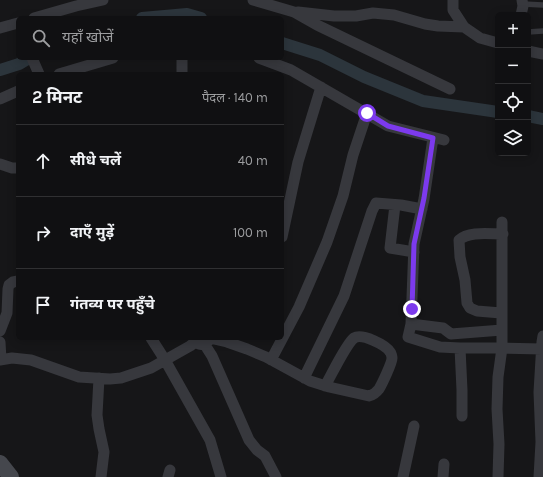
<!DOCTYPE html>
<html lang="hi">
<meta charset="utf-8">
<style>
body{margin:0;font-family:Karla,"Noto Sans Devanagari",sans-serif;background:#19191b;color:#f1f3f6}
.controls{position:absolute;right:12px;top:12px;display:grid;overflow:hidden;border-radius:6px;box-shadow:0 2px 10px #0003}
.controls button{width:36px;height:36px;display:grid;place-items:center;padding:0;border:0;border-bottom:1px solid #303032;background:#101012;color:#f1f3f6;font:20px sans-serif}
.stop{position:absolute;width:12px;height:12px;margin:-9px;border:3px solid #7c3aed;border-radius:50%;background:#fff}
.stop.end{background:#7c3aed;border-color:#fff;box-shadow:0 1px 4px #0008}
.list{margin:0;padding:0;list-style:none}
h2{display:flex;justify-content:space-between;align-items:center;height:52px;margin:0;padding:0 16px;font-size:17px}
h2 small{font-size:13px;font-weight:400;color:#9c9d9f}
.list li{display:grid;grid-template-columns:26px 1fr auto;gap:12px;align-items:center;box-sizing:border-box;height:72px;padding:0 16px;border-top:1px solid #303032}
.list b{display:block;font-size:15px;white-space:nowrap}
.list em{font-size:13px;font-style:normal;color:#9c9d9f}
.icon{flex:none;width:22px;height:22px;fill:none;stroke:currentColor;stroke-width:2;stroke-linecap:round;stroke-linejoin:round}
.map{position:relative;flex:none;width:543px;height:477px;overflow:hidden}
.search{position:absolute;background:#101012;box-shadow:0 2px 10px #0003;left:16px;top:16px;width:268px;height:44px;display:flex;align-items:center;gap:10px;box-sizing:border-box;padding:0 14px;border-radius:6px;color:#9c9d9f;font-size:15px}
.panel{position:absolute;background:#101012;box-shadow:0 2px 10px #0003;left:16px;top:72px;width:268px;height:268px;border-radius:6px}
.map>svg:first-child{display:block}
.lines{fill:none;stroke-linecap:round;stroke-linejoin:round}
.canal{stroke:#2c353c;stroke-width:12}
.lane{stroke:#37383d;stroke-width:5.5}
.street{stroke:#37383d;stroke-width:11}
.secondary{stroke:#45474d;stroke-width:16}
.route{stroke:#7c3aed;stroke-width:5}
</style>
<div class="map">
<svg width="543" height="477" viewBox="0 0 543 477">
<rect width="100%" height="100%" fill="#161618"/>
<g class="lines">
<path class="canal" d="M142,18L187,14L201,18
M282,43L320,55L364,77L423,101L498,112
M0,70L19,64L29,58
M528,116L543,119"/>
<path class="lane" d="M523,4L543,5
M528,32L543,31"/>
<path class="street" d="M253,0L294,12L317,25L450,89
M453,0V10L464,27L480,38L498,43
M298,12L334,16H356L373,13L394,15L425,24L438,26L464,27
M521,15L523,6L522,0
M34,18L76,6L103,0
M0,28L18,23
M528,51L543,54
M32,58L39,74
M259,58L291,70L388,126L444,140
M59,74L113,58
M182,74V58
M0,99L18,91
M433,138L424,199L414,244L411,324L408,337L440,347L460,348
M0,164L12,168H18
M395,205L390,248L414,252
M502,222V348L542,349
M282,237L298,162L321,87
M501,313L477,311L470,308L467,303L465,280L460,257L459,240C469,231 489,234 503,234
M411,324L443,328L451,334L502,330
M0,331L7,313L8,289L9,285L13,282L18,281
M151,338L165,360L210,440L221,477
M0,342L1,360
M199,344L205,345L212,356L249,440L257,450L265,456L276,477
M205,345L208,341L211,339H214L227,342L247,349L266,357L310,381L329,387L369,396C373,395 376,393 379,389C382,384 392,363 392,358C392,357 391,352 390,352C386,345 362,333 354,338C346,344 331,376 325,386
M0,360L12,358L31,360L79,377L110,379L121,378L151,368L190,346L194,343V338
M271,360L299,307L327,242L343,196L353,155L367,113
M99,378L97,415L99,429L104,452L101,477
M304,378L344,296L372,211L376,203L401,205L422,209
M462,416V390L460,348H502L498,377L497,409L499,444L498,477
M168,477L170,470
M403,477L414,426
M443,477L444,464
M539,477L541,442L539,392L542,342L543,336"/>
<path class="secondary" d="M0,463L11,477"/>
</g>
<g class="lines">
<path class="route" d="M367,113L388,126L433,138L424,198L414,244L412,309"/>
</g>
</svg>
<div class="controls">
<button>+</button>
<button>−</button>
<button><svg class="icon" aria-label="locate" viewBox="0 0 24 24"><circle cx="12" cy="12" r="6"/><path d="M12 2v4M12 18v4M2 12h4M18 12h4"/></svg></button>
<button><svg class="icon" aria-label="layers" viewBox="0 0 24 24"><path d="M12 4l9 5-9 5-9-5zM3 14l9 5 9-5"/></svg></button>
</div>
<div class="stop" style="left:367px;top:113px"></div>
<div class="stop end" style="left:412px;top:309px"></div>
<div class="search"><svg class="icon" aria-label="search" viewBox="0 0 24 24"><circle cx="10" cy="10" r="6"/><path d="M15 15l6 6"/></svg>यहाँ खोजें</div>
<section class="panel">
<h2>2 मिनट<small>पैदल · 140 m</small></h2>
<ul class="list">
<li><svg class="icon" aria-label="ahead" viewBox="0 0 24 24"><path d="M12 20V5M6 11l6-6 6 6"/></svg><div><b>सीधे चलें</b></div><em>40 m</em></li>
<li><svg class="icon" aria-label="right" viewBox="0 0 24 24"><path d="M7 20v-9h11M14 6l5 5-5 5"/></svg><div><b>दाएँ मुड़ें</b></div><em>100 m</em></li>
<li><svg class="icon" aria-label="arrive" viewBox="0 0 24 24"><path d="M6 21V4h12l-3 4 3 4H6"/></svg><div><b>गंतव्य पर पहुँचे</b></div></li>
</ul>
</section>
</div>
